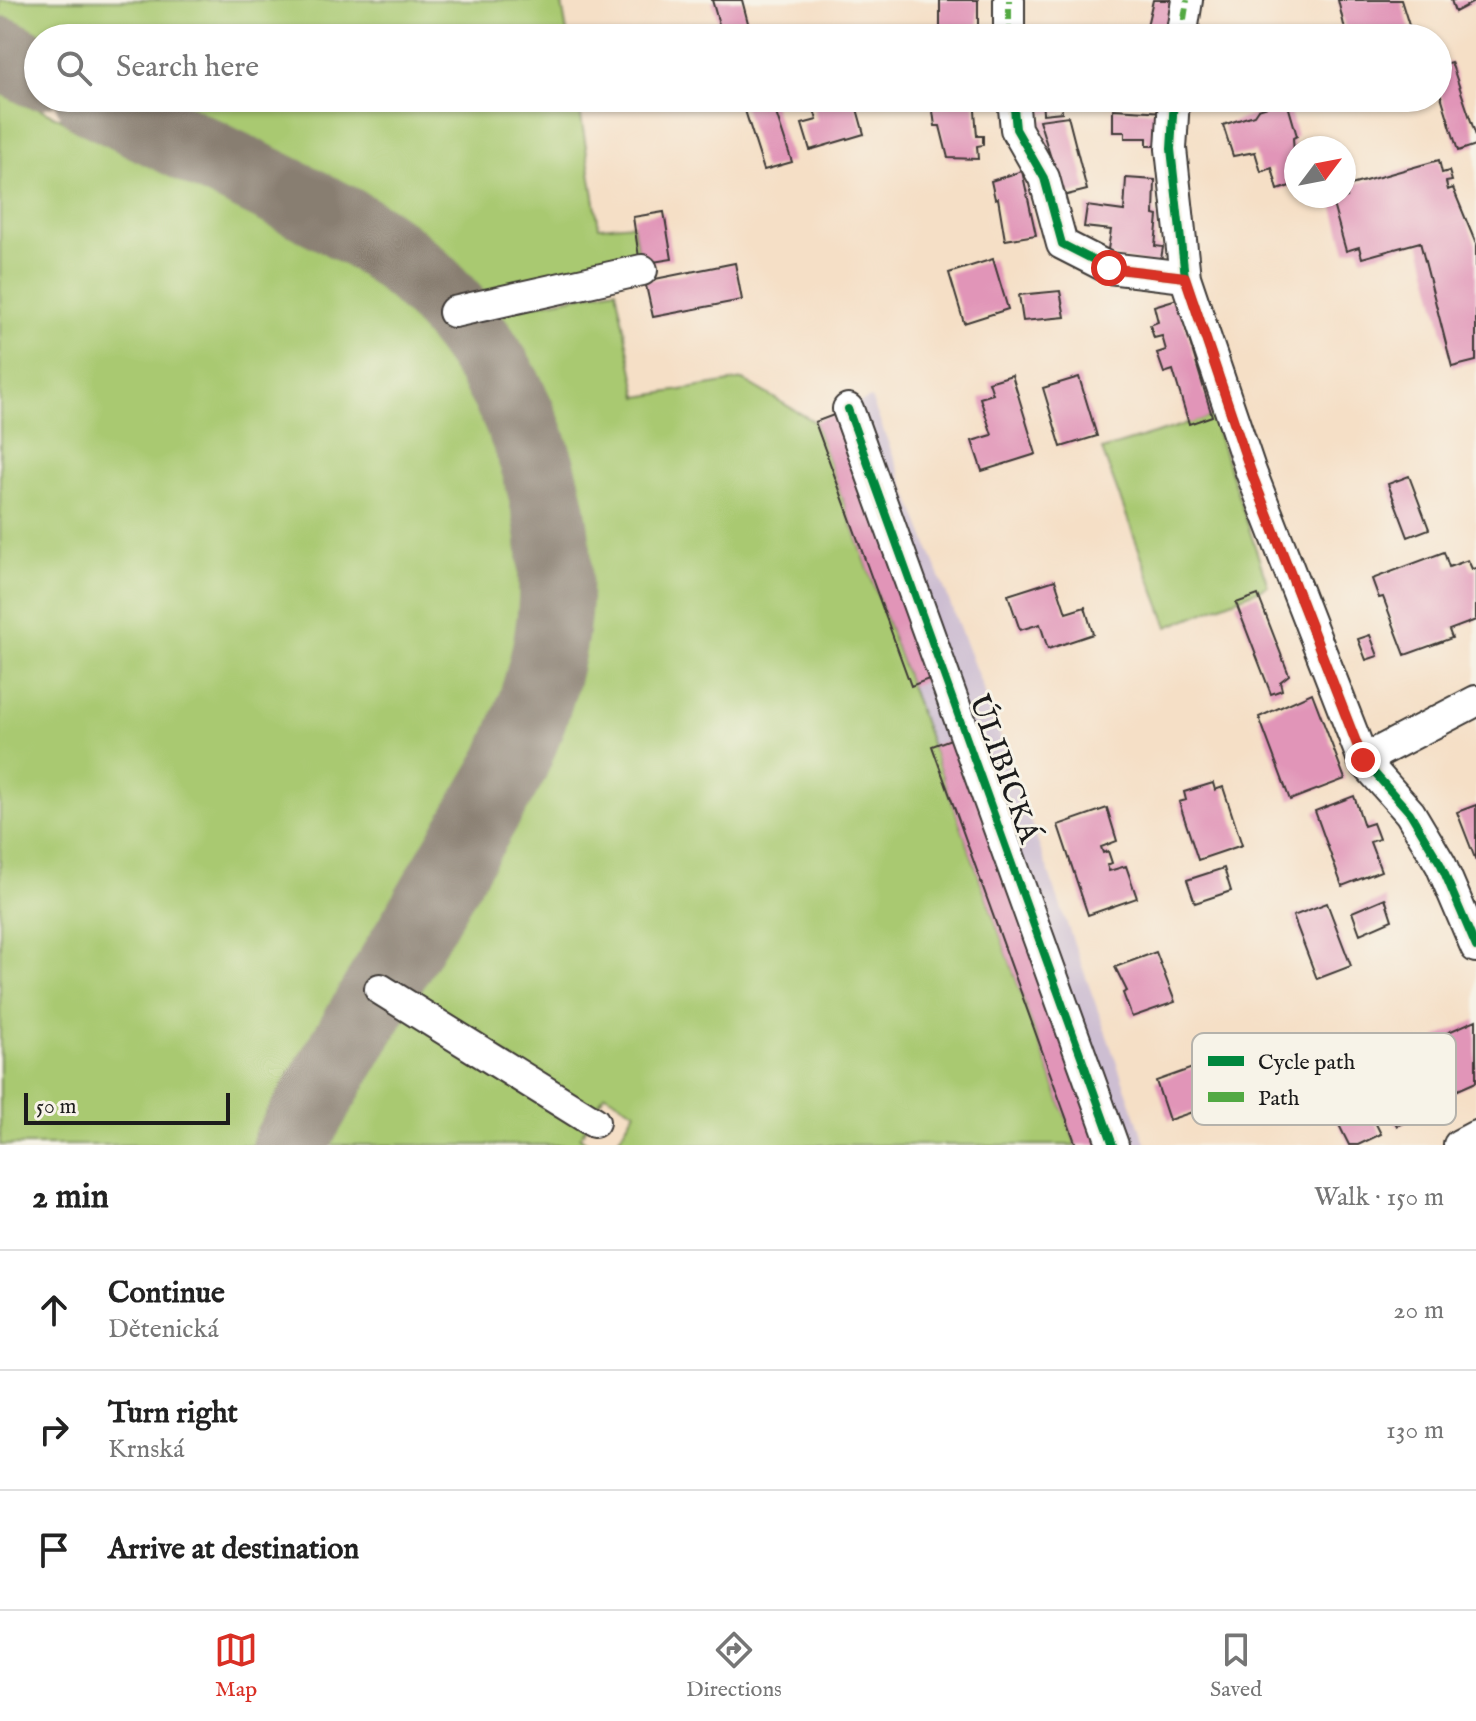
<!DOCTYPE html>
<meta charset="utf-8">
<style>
body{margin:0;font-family:"IM FELL English",serif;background:#f6f6f6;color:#222}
.compass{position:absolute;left:1284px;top:136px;width:72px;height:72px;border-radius:50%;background:#fff;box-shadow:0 2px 6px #0004;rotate:58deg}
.scale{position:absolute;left:24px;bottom:20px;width:206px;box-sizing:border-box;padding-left:8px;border:4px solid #1c1c1c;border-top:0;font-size:22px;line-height:28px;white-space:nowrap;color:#1c1c1c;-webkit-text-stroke:6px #f7f3e8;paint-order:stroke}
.stop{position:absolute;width:24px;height:24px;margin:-18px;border:6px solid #d93025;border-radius:50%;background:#fff}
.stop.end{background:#d93025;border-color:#fff;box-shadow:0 2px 8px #0008}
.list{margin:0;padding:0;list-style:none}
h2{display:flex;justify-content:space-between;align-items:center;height:104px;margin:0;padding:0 32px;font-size:34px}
h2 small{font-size:26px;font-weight:400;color:#767676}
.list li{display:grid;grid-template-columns:52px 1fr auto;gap:24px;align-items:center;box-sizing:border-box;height:120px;padding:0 32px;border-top:2px solid #e0e0e0}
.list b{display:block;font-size:30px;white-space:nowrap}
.list p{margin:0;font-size:26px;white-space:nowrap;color:#767676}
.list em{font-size:26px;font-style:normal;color:#767676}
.icon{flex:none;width:44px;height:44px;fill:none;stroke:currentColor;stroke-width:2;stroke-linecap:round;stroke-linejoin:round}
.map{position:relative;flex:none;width:1476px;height:1145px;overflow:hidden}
.search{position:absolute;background:#fff;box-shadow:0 2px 6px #0004;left:24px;right:24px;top:24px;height:88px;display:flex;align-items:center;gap:20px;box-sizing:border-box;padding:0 28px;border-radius:44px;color:#767676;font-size:30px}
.sheet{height:464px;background:#fff}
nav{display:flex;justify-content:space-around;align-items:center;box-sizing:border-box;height:112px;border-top:2px solid #e0e0e0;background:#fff;font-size:22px;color:#767676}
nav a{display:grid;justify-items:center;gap:4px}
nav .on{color:#d93025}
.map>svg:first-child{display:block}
.industrial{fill:#cdbed2}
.green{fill:#a9c971;stroke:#627246;stroke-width:2}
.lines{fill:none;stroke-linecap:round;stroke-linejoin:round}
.taxiway{stroke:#887e71;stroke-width:74}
.building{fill:#e195b8}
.minor-casing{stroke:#3d3936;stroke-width:34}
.minor{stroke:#fff;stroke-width:30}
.quiet{stroke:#52a943;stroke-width:6;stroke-dasharray:12 6;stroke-linecap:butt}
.cycleway-casing{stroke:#f7f3e8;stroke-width:13}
.cycleway{stroke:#00873e;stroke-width:8}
.route{stroke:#d93025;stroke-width:10}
.labels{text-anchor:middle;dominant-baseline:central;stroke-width:6;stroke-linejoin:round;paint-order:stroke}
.street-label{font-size:30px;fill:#1c1c1c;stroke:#f7f3e8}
.key{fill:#f7f3e8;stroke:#b5b2ab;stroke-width:2}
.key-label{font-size:22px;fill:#1c1c1c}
</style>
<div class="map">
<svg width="1476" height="1145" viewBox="0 0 1476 1145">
<rect width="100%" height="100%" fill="#f7f3e8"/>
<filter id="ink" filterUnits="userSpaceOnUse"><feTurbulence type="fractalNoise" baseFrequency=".0125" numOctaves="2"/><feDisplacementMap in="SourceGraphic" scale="16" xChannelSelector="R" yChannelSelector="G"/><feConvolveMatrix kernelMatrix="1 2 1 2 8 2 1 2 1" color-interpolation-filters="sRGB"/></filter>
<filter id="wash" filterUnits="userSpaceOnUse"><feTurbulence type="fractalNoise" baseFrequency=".006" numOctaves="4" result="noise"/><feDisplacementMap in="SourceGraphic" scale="32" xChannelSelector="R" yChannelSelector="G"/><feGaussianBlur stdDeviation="1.8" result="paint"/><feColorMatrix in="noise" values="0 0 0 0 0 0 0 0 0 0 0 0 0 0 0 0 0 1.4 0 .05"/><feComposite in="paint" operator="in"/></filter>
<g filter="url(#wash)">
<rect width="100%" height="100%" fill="#f5dfc6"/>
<path class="industrial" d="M871,398L982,686L1146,1145H1076L815,422Z"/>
<path class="green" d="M0,0H555L562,4L568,38H38L0,20Z
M0,89L307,241C478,331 546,493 510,681C506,702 497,724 490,745L253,1145H0Z
M158,98H578L599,227L633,224L640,264L479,297C452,270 424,242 392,220C321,170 236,137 158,98Z
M616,289L638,397L743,380L815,422L1076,1145H615L635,1111L605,1094L595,1109L408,996C436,947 465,898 493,849C514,813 537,777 552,737C608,595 580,434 491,313Z
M1212,416L1268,586L1168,627L1102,450Z
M399,1011L591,1120L580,1137L591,1145H322Z"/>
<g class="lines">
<path class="taxiway" d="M0,53L38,72
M92,98C151,127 211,157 271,186C314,208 359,227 397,257C502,340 566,481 554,614C549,667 532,717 511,765L289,1145"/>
</g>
<g id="blocks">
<path class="building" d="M712,0H742L752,38H723Z
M940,0H978V38H940Z
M1153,0H1179L1172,31L1147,26Z
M1338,0H1401L1413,38H1347Z
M1451,0H1476V1L1455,12Z
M1451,62L1476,136V145L1458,151L1438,86V66Z
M741,98H771L792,162L764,170Z
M840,98H854L864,134L810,150L802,124L817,120L813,106Z
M939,98H974L977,136H983V145L977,146L978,159L948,158L940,126H935L932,104H939Z
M1042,98H1061L1062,112L1043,114Z
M1271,105H1288L1297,136L1293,138L1296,184L1278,190L1272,168L1261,172L1255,152L1233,156L1223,125L1254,115L1258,109Z
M1113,109L1166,112L1165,146H1147V138H1125V132H1113Z
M1068,116L1087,190L1063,196L1039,120Z
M1439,160L1442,173L1449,171L1452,181L1446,182L1448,190L1453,188L1476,244V361L1452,367L1420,242L1362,258L1359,247L1346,251L1332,201L1347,197L1344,187Z
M1022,171L1036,235L1005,240L998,198L995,199L991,181Z
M1126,178L1155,180L1154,215L1158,216L1155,246L1163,247L1160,265L1107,256L1111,230L1084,227L1087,206L1124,211Z
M664,212L672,259L640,264L633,217Z
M993,259L1008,309L964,323L949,273Z
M735,263L742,300L653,317L645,281Z
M1060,291L1065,317L1023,321L1019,295Z
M1177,299L1212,416L1189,424L1173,370L1164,373L1157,353L1166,350L1162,336L1154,338L1150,325L1158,322L1154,306Z
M1012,375L1036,454L982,471L972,441L992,435L980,398L993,394L989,382Z
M1079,377L1097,436L1061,447L1043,388Z
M839,413L934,677L911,686L815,422Z
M1409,476L1429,529L1408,537L1388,484Z
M1444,552L1449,567L1468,560L1472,569L1476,568V620L1449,630L1452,638L1405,655L1383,597L1379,598L1372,579Z
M1055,580L1066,613L1085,607L1093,634L1048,649L1040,624L1020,630L1008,595Z
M1258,595L1289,675L1280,682L1282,690L1271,694L1236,603Z
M1370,635L1378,656L1366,660L1358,639Z
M1312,693L1345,779L1290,800L1259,717Z
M956,737L1103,1145H1076L932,746Z
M1213,783L1215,790L1223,787L1242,845L1198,860L1179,802L1186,800L1184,792Z
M1354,796L1364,826L1373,823L1379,839L1370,842L1381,871L1342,886L1315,811Z
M1476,805V861L1457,812Z
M1107,808L1117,841L1101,847L1103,853L1108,851L1112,863L1107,865L1109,871L1126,866L1137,898L1088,915L1058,825Z
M1224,868L1231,891L1195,903L1187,880Z
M1385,898L1392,920L1360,934L1352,912Z
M1327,903L1351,966L1317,979L1293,916Z
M1156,952L1175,1002L1132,1017L1123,993L1127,991L1115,967Z
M1476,1020V1082L1429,1103L1417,1074L1447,1060L1437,1037Z
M1201,1065L1212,1097L1205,1099L1207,1107L1169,1120L1156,1081Z
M1412,1081L1427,1111L1397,1126L1382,1096Z
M1366,1104L1381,1134L1358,1145H1349L1336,1119Z"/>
</g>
</g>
<g filter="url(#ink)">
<use href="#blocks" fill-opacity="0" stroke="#3d3936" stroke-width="2"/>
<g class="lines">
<g class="minor-casing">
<path id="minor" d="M1009,38V0
M1181,38L1187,0
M1013,98L1016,129L1044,178L1062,244L1109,268L1185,277
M1174,98L1171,149L1185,277L1251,472L1363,760L1410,813L1441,865L1476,947
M454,312L642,270
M848,409L1113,1145
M1363,760L1476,701
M380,989L594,1122
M1459,1145L1476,1136"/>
</g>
<use href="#minor" class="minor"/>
<path class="quiet" d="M1009,38V0
M1181,38L1187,0"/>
<g class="cycleway-casing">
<path id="cycleway" d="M1013,98L1016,129L1044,178L1062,244L1109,268L1185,277
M1174,98L1171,149L1185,277L1251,472L1363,760L1410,813L1441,865L1476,947
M848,409L1113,1145"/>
</g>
<use href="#cycleway" class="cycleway"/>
</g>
</g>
<g class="lines" filter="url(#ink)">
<path class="route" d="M1109,268L1185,277L1251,472L1363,760"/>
</g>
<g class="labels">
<g class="street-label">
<text transform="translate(1003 769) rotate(70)">ÚLIBICKÁ</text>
</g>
</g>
<rect x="1192" y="1033" width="264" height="92" rx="12" class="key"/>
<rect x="1208" y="1056" width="36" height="10" fill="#00873e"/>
<rect x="1208" y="1092" width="36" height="10" fill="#52a943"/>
<g class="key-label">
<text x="1258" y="1069">Cycle path</text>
<text x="1258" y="1105">Path</text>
</g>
</svg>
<svg class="compass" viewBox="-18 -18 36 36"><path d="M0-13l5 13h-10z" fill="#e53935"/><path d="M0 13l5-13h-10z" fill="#767676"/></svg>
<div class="scale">50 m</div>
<div class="stop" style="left:1109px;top:268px"></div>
<div class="stop end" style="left:1363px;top:760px"></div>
<div class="search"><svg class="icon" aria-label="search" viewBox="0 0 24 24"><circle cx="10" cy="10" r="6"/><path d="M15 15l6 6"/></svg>Search here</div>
</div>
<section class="sheet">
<h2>2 min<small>Walk · 150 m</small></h2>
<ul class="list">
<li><svg class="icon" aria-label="ahead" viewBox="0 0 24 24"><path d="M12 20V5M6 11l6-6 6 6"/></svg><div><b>Continue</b><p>Dětenická</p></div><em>20 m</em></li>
<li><svg class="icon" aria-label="right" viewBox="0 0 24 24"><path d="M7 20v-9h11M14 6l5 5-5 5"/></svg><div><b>Turn right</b><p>Krnská</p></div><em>130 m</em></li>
<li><svg class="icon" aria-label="arrive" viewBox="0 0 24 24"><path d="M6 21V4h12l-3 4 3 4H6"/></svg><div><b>Arrive at destination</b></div></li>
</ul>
</section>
<nav>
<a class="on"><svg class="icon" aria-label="map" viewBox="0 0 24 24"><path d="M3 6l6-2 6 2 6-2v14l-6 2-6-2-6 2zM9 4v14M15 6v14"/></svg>Map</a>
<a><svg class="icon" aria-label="directions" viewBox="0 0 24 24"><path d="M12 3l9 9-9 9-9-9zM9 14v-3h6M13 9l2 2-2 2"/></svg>Directions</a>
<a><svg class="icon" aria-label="saved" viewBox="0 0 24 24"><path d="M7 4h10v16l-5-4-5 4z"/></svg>Saved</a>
</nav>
